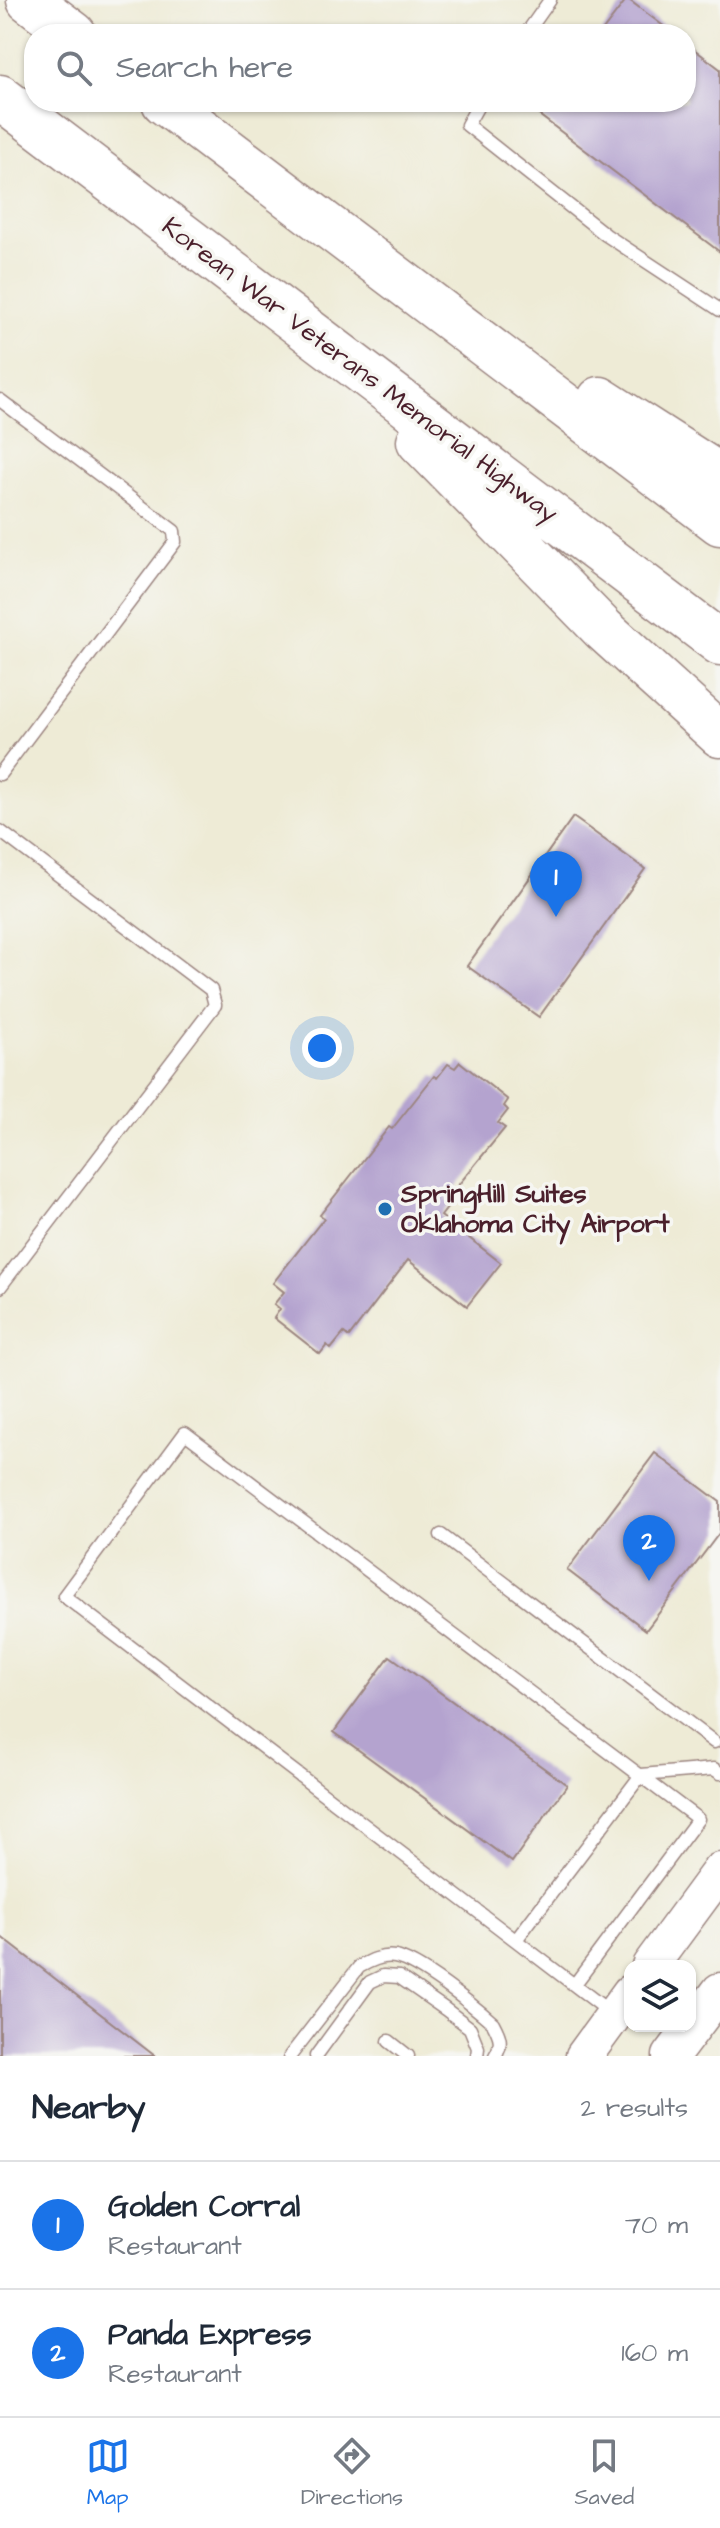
<!DOCTYPE html>
<style>
body{margin:0;font-family:"Architects Daughter",sans-serif;background:#f2f2f3;color:#1f2937}
.controls{position:absolute;right:24px;bottom:24px;display:grid;overflow:hidden;border-radius:16px;box-shadow:0 2px 6px #0004}
.controls button{width:72px;height:72px;display:grid;place-items:center;padding:0;border:0;border-bottom:2px solid #e0e1e3;background:#fff;color:#1f2937;font:40px sans-serif}
.you{position:absolute;left:322px;top:1048px;width:28px;height:28px;margin:-20px;border:6px solid #fff;border-radius:50%;background:#1a73e8;box-shadow:0 0 0 12px #1a73e833}
.badge{display:grid;place-items:center;width:52px;height:52px;border-radius:50%;background:#1a73e8;color:#fff;font-size:26px;font-weight:700}
.pin{position:absolute;translate:-50% -66px;filter:drop-shadow(0 2px 4px #0008)}
.pin::after{content:'';position:absolute;top:42px;width:28px;height:24px;background:inherit;clip-path:polygon(0 0,100% 0,50% 100%)}
.list{margin:0;padding:0;list-style:none}
h2{display:flex;justify-content:space-between;align-items:center;height:104px;margin:0;padding:0 32px;font-size:34px}
h2 small{font-size:26px;font-weight:400;color:#747a83}
.list li{display:grid;grid-template-columns:52px 1fr auto;gap:24px;align-items:center;box-sizing:border-box;height:128px;padding:0 32px;border-top:2px solid #e0e1e3}
.list b{display:block;font-size:30px;white-space:nowrap}
.list p{margin:0;font-size:26px;white-space:nowrap;color:#747a83}
.list em{font-size:26px;font-style:normal;color:#747a83}
.icon{flex:none;width:44px;height:44px;fill:none;stroke:currentColor;stroke-width:2;stroke-linecap:round;stroke-linejoin:round}
.map{position:relative;flex:none;width:720px;height:2056px;overflow:hidden}
.search{position:absolute;background:#fff;box-shadow:0 2px 6px #0004;left:24px;right:24px;top:24px;height:88px;display:flex;align-items:center;gap:20px;box-sizing:border-box;padding:0 28px;border-radius:32px;color:#747a83;font-size:30px}
.sheet{height:360px;background:#fff}
nav{display:flex;justify-content:space-around;align-items:center;box-sizing:border-box;height:112px;border-top:2px solid #e0e1e3;background:#fff;font-size:22px;color:#747a83}
nav a{display:grid;justify-items:center;gap:4px}
nav .on{color:#1a73e8}
.map>svg:first-child{display:block}
.building{fill:#b4a3cf}
.lines{fill:none;stroke-linecap:round;stroke-linejoin:round}
.lane-casing{stroke:#9c8580;stroke-width:15}
.secondary-casing{stroke:#9c8580;stroke-width:39}
.highway-casing{stroke:#9c8580;stroke-width:47}
.lane{stroke:#fff;stroke-width:12}
.secondary{stroke:#fff;stroke-width:36}
.highway{stroke:#fff;stroke-width:44}
.poi-dot{fill:#1f6fb2;stroke:#f6f6f2;stroke-width:3}
.labels{text-anchor:middle;dominant-baseline:central;stroke-width:7;stroke-linejoin:round;paint-order:stroke}
.street-label{font-size:26px;fill:#4a1f2b;stroke:#f6f6f2}
.poi-label{font-size:26px;font-weight:bold;fill:#4a1f2b;stroke:#f6f6f2;text-anchor:start}
</style>
<div class="map">
<svg width="720" height="2056" viewBox="0 0 720 2056">
<rect width="100%" height="100%" fill="#f6f6f2"/>
<filter id="ink" filterUnits="userSpaceOnUse"><feTurbulence type="fractalNoise" baseFrequency=".0125" numOctaves="2"/><feDisplacementMap in="SourceGraphic" scale="16" xChannelSelector="R" yChannelSelector="G"/><feConvolveMatrix kernelMatrix="1 2 1 2 8 2 1 2 1" color-interpolation-filters="sRGB"/></filter>
<filter id="wash" filterUnits="userSpaceOnUse"><feTurbulence type="fractalNoise" baseFrequency=".006" numOctaves="4" result="noise"/><feDisplacementMap in="SourceGraphic" scale="32" xChannelSelector="R" yChannelSelector="G"/><feGaussianBlur stdDeviation="1.8" result="paint"/><feColorMatrix in="noise" values="0 0 0 0 0 0 0 0 0 0 0 0 0 0 0 0 0 1.4 0 .05"/><feComposite in="paint" operator="in"/></filter>
<g filter="url(#wash)">
<rect width="100%" height="100%" fill="#eeebd6"/>
<g id="blocks">
<path class="building" d="M626,0H629L674,34H600Z
M686,43L720,69V252L539,115L549,102H686Z
M573,817L645,869L539,1017L467,966Z
M460,1062L508,1100L504,1106L508,1110L498,1123L505,1128L446,1200L451,1203L441,1216L501,1263L467,1306L408,1260L349,1337L344,1333L331,1349L327,1345L320,1354L274,1318L280,1309L274,1304L284,1292L273,1283L324,1218L320,1215L389,1127L392,1129L434,1076L437,1078L448,1064L455,1068Z
M655,1453L720,1502V1532L646,1630L567,1570Z
M390,1656L567,1785L512,1862L334,1732Z
M0,1936L155,2056H0Z"/>
</g>
</g>
<g filter="url(#ink)">
<use href="#blocks" fill-opacity="0" stroke="#9c8580" stroke-width="2"/>
<g class="lines">
<g class="lane-casing">
<path id="lane" d="M526,34L550,0
M480,102L467,125L606,235L720,310
M0,400L174,531L175,542L0,774
M0,831L211,990L215,1005L0,1287
M441,1535L714,1742
M516,1940L641,1775L714,1769L720,1773
M575,1984L698,1819L185,1433L64,1596L611,2013
M389,2041L408,2056
M290,2056L359,1967C370,1961 381,1955 395,1957C418,1961 474,2006 493,2023C500,2036 503,2043 495,2056
M316,2056L370,1982L383,1976L399,1977L445,2009L470,2028L478,2048L477,2056"/>
</g>
<g class="secondary-casing">
<path id="secondary" d="M650,1966L720,1871
M584,2056L630,1993
M671,2056L720,1991"/>
</g>
<g class="highway-casing">
<path id="highway" d="M29,0L74,34
M0,97L720,643
M164,102L720,523
M600,399L720,476
M419,441L603,629L720,735"/>
</g>
<use href="#lane" class="lane"/>
<use href="#secondary" class="secondary"/>
<use href="#highway" class="highway"/>
</g>
</g>
<circle class="poi-dot" cx="385" cy="1209" r="8"/>
<g class="labels">
<g class="street-label">
<text transform="translate(360 370) rotate(37)">Korean War Veterans Memorial Highway</text>
</g>
<g class="poi-label">
<text x="401" y="1194">SpringHill Suites<tspan x="401" dy="30">Oklahoma City Airport</tspan></text>
</g>
</g>
</svg>
<div class="controls">
<button><svg class="icon" aria-label="layers" viewBox="0 0 24 24"><path d="M12 4l9 5-9 5-9-5zM3 14l9 5 9-5"/></svg></button>
</div>
<div class="you"></div>
<div class="pin badge" style="left:556px;top:917px">1</div>
<div class="pin badge" style="left:649px;top:1581px">2</div>
<div class="search"><svg class="icon" aria-label="search" viewBox="0 0 24 24"><circle cx="10" cy="10" r="6"/><path d="M15 15l6 6"/></svg>Search here</div>
</div>
<section class="sheet">
<h2>Nearby<small>2 results</small></h2>
<ul class="list">
<li><span class="badge">1</span><div><b>Golden Corral</b><p>Restaurant</p></div><em>70 m</em></li>
<li><span class="badge">2</span><div><b>Panda Express</b><p>Restaurant</p></div><em>160 m</em></li>
</ul>
</section>
<nav>
<a class="on"><svg class="icon" aria-label="map" viewBox="0 0 24 24"><path d="M3 6l6-2 6 2 6-2v14l-6 2-6-2-6 2zM9 4v14M15 6v14"/></svg>Map</a>
<a><svg class="icon" aria-label="directions" viewBox="0 0 24 24"><path d="M12 3l9 9-9 9-9-9zM9 14v-3h6M13 9l2 2-2 2"/></svg>Directions</a>
<a><svg class="icon" aria-label="saved" viewBox="0 0 24 24"><path d="M7 4h10v16l-5-4-5 4z"/></svg>Saved</a>
</nav>
